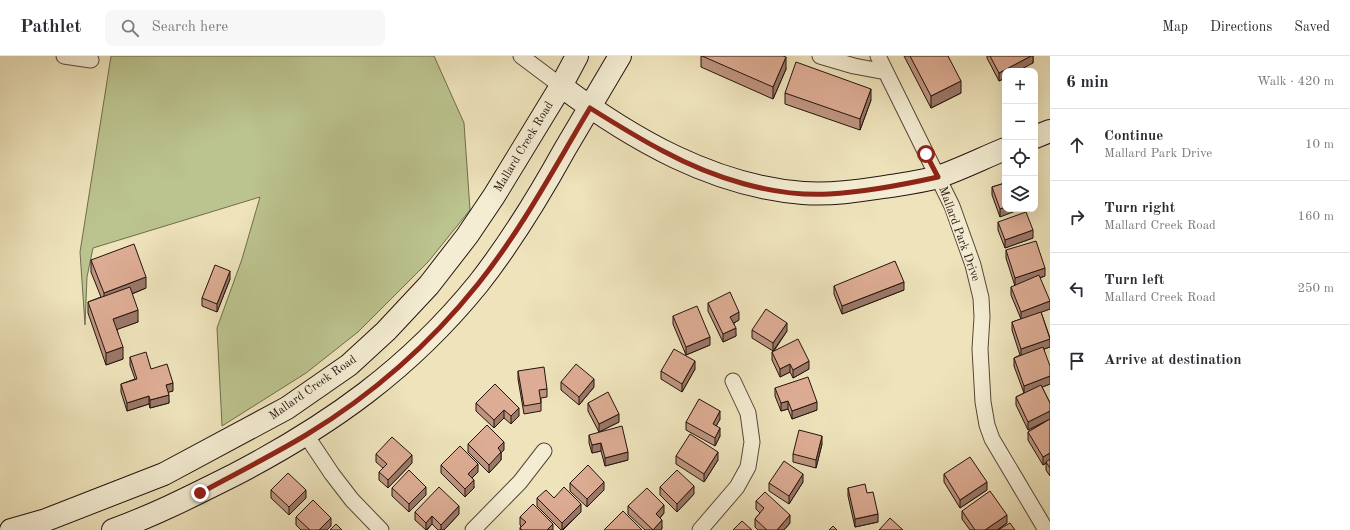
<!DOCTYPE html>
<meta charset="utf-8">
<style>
body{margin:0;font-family:"Old Standard TT",serif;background:#f7f7f7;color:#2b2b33}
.controls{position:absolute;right:12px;top:12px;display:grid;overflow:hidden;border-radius:8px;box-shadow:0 4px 16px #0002}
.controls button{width:36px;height:36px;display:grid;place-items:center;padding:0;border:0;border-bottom:1px solid #e1e1e2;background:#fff;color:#2b2b33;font:20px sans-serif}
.stop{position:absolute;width:12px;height:12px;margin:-9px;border:3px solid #8f2418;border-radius:50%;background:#fff}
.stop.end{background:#8f2418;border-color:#fff;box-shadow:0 1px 4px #0008}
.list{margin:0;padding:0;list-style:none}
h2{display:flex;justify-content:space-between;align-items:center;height:52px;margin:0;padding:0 16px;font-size:17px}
h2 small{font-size:13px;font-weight:400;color:#7c7c81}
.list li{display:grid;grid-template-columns:26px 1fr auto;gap:12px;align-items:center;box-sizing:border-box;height:72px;padding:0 16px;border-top:1px solid #e1e1e2}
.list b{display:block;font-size:15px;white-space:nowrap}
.list p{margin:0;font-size:13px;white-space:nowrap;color:#7c7c81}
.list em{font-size:13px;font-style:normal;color:#7c7c81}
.icon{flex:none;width:22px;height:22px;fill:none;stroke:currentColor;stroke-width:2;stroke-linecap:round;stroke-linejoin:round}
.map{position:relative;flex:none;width:1050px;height:474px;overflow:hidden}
header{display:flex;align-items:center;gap:24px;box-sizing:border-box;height:56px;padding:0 20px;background:#fff;border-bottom:1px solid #e1e1e2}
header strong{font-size:19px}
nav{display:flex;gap:22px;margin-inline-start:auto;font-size:14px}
.search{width:280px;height:36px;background:#f7f7f7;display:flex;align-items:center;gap:10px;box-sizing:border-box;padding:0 14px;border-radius:8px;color:#7c7c81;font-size:15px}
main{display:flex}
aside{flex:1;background:#fff}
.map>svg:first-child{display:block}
.green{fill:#bbc38e;stroke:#6f6c4e}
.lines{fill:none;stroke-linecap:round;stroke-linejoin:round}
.street-casing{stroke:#564839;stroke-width:17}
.secondary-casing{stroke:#23140e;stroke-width:24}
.street{stroke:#f4edd3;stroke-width:15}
.secondary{stroke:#f4edd3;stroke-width:22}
.wall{fill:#be947f;stroke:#23140e}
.shaded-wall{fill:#9b7868;stroke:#23140e}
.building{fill:#ddac94;stroke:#23140e}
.route{stroke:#8f2418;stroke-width:5}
.labels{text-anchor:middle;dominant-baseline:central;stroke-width:3;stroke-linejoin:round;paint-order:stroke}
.street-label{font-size:12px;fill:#23140e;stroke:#f4edd3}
</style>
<header>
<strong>Pathlet</strong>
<div class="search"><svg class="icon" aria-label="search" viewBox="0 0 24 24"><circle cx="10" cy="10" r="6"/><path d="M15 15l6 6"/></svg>Search here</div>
<nav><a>Map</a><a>Directions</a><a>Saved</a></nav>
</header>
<main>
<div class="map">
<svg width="1050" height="474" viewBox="0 0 1050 474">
<rect width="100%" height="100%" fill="#eee3bb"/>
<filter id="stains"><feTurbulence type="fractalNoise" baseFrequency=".005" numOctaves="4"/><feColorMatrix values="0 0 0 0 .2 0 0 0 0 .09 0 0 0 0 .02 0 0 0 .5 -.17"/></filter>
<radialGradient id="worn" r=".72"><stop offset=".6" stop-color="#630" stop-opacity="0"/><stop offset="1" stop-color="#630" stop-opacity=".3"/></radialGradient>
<path class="green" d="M111,0H434L464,67L470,154L428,206L358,276L306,317L222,370L217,272L242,203L260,141L93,192L87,221L85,269L80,196Z"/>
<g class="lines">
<g class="street-casing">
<path id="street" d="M64,0L91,4
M521,0L561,30
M820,0L854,10L886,16
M878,0L952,150L973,209L981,242L982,261L980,293L983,346L987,369L992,383L1046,474
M306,379L332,418L352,444L381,474
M473,474L520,426L544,395
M700,474L737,431L748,411L752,386L748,357L733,325"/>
</g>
<g class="secondary-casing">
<path id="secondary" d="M561,30C632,83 713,130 803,137C831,139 858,135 884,131C902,128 921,126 938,121C961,113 983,102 1005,93
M1035,81L1050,75
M11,474L46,464L164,418L287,352L349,309L386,275L429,229L467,180L494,140L561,30L577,0
M113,474C155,459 194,439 234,419C330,369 409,313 478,228C511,186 539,140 565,93C583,62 602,31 620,0"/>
</g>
<use href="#street" class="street"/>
<use href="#secondary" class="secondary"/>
</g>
<path class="wall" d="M701,0H783L786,13L773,43L701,11Z
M904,0H948L961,37L931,52Z
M987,0H1033V7L1005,15V22L999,25L987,2Z
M785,37L871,44L860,74L785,48Z
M1005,127L1000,161L992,139V131Z
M998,166L1033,182L1005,192L998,174Z
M1006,194L1045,220L1040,222L1050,253L1041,256L1050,282V291L1044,293L1050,328L1042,331L1050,347V420L1046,414V407L1043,409L1028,384V376L1048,364L1028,374L1016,349V341L1024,337L1014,310V302L1020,299L1012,274V266L1021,263L1011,239V231L1015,230L1006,202Z
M91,204L146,232L132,238L138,266L117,273L123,303L106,309L88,257V246L101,241L91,216Z
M230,223L217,256L202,250V242Z
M834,230L904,234L842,258L834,238Z
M708,247L739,264L734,267L736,280L723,286L708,255Z
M673,260L710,289L686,299L673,268Z
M752,274L787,275L774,295L809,313L793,322L790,316L780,321L772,304V296L773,295L752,282Z
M130,301L151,313L173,335L168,336L169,347L150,352L149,348L127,355L121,336V328L135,323L130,309Z
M695,313L682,336L661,323V315Z
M518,315L547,333V341L541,342V355L524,358L518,323Z
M561,326L594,331L579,349L561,334Z
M495,328L519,360L511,368L504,362L494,372L476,355V347Z
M775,332L817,354L792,363L788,353L781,355L775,340Z
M588,347L619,366L599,376L588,355Z
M720,363L716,370L720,380L715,390L686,374V366Z
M589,379L628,404L605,410L601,395L592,397L589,387Z
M468,388L504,394L501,397V404L489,417L468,396Z
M822,388L816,412L793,406V398Z
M376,398L412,407L388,432L379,424V416L383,412L376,406Z
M676,400L718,404L704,426L676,408Z
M441,409L478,416L472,422L474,432L465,441L441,417Z
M944,418L987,434L960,452L944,426Z
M803,426L789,448L769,435V427Z
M570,427L604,434L587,451L570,435Z
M660,431L694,438L677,456L660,439Z
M392,432L426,439L409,456L392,440Z
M848,432L867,437L878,466L855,471L848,440Z
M271,434L306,442L289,459L271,442Z
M537,442H554L581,456L563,474H561L537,450Z
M756,445L790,467L784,474H758L755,471V463L760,457L756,453Z
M628,450L664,457L660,462L662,472L661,474H645L628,458Z
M962,455L1007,467L997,474H970L962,463Z
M415,456L459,458L444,474H438L432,468L427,474H426L415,464Z
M296,461L331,470L327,474H301L296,469Z
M520,461L553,474H520V472L521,470L520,469Z"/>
<path class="shaded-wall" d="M1031,0H1033V7L1018,15H1005V22L999,25V17Z
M786,1V13L773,43V31Z
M961,25V37L931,52V40Z
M871,33V44L860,74V63Z
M1005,151V153H1021L1000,161V153Z
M1033,174V182L1005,192V184Z
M1045,212V220L1015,230V222Z
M230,215V223L217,256V248Z
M146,221V232L104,249V237Z
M904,226V234L842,258V250Z
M1050,245V253L1021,264V256Z
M138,254V266L113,275V263Z
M739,256V264L730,269V261Z
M787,267V275L773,295V287Z
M736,272V280L723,286V278Z
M710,281V289L686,299V291Z
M1050,283V291L1021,301V293Z
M123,291V303L106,309V297Z
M695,305V313L682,336V328Z
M809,305V313L793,322V314Z
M790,308V316L780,321V313Z
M1050,320V328L1024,338V330Z
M594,323V331L579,349V341Z
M173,327V335L166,337V329Z
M169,339V347L150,352V344Z
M149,340V348L127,355V347Z
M788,345V353L781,355V347Z
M817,346V354L792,363V355Z
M519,352V360L511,368V360Z
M504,354V362L494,372V364Z
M720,355V363L713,376V368Z
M1050,355V363L1028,374V366Z
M619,358V366L599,376V368Z
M720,372V380L715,390V382Z
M822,380V388L816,412V404Z
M504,386V394L501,397V404L489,417V409L498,392Z
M601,387V395L592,397V389Z
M628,396V404L605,410V402Z
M718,396V404L704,426V418Z
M1050,397V405L1046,406V407L1043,409V401Z
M412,399V407L388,432V424Z
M478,408V416L468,426V418Z
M803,418V426L789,448V440Z
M474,424V432L465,441V433Z
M604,426V434L587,451V443Z
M987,426V434L960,452V444Z
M694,430V438L677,456V448Z
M426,431V439L409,456V448Z
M306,434V442L289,459V451Z
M581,448V456L562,474V467Z
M664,449V457L656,466V458Z
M459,450V458L444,474H441V469Z
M878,458V466L855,471V463Z
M790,459V467L784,474H777Z
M1007,459V467L997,474H985Z
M432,460V468L426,474V467Z
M331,462V470L327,474H319Z
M662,464V472L661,474H653Z
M553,468V474H547Z"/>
<path class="building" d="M702,0H783L786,1L773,31Z
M910,0H948L961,25L931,40Z
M990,0H1031L999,17Z
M796,6L871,33L860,63L785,37Z
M1005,127V151L1000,153L992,131Z
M1026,156L1033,174L1005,184L998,166Z
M1036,185L1045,212L1015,222L1006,194Z
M134,188L146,221L104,237L91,204Z
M895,205L904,226L842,250L834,230Z
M215,209L230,215L217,248L202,242Z
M1039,219L1050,245L1021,256L1011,231Z
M130,231L138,254L113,263L123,291L106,297L88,246Z
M730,236L739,256L730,261L736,272L723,278L708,247Z
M697,250L710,281L686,291L673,260Z
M766,253L787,267L773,287L752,274Z
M1041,256L1050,283L1021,293L1012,266Z
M798,283L809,305L793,314L790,308L780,313L772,296Z
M1043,291L1050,310V320L1024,330L1014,302Z
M674,293L695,305L682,328L661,315Z
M146,296L151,313L167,308L173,327L166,329L169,339L150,344L149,340L127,347L121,328L137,323L130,301Z
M576,308L594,323L579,341L561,326Z
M544,311L547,333L539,334L541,347L524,350L518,315Z
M808,321L817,346L792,355L788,345L781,347L775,332Z
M495,328L519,352L511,360L504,354L494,364L476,347Z
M1041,329L1050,347V355L1028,366L1016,341Z
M608,336L619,358L599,368L588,347Z
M699,343L720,355L713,368L720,372L715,382L686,366Z
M1050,363V397L1043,401L1028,376Z
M487,369L504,386L498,392L501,396L489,409L468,388Z
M622,370L628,396L605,402L601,387L592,389L589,379Z
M799,374L822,380L816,404L793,398Z
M690,378L718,396L704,418L676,400Z
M392,381L412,399L388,424L379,416L387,408L376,398Z
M460,390L478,408L468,418L474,424L465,433L441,409Z
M970,401L987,426L960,444L944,418Z
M1050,403V412L1046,406Z
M784,405L803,418L789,440L769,427Z
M588,409L604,426L587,443L570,427Z
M409,414L426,431L409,448L392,432Z
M677,414L694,430L677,448L660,431Z
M288,417L306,434L289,451L271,434Z
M865,428L867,437L873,436L878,458L855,463L848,432Z
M439,431L459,450L441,469L432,460L426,467L415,456Z
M564,431L581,448L562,467L537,442L546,434L554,442Z
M647,432L664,449L656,458L662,464L653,474L628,450Z
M990,435L1007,459L985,474H975L962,455Z
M765,436L790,459L777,474H767L755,463L764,452L756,445Z
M313,444L331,462L319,474H310L296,461Z
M533,448L553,468L547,474H522L520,472L526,466L520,461Z
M623,455L642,474H604Z
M890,462L903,474H879Z
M742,465L752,474H733Z
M1010,467L1015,474H998Z
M336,468L342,474H330Z
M833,470L837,474H829Z"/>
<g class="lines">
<path class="route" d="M200,437C235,418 271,400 306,379C372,339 430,288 478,228C522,173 554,112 590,52C614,67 638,82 663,95C713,122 773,141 829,138C866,136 902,129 938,121L926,98"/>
</g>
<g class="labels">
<g class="street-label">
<text transform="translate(524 91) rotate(-59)">Mallard Creek Road</text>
<text transform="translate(959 178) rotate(70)">Mallard Park Drive</text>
<text transform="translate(313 332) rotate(-35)">Mallard Creek Road</text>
</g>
</g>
<rect width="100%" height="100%" filter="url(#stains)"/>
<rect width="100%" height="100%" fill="url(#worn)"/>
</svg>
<div class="controls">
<button>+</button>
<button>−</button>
<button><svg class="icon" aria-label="locate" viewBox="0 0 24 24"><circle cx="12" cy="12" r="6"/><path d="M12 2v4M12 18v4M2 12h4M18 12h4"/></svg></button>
<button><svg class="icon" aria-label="layers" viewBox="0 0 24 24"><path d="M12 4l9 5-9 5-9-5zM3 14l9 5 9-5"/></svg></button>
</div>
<div class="stop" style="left:926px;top:98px"></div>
<div class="stop end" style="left:200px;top:437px"></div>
</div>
<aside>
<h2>6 min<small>Walk · 420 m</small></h2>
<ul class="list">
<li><svg class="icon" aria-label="ahead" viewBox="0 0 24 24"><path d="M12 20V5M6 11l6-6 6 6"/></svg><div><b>Continue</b><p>Mallard Park Drive</p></div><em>10 m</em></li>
<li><svg class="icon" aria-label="right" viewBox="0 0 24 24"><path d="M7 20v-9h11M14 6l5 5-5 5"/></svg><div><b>Turn right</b><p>Mallard Creek Road</p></div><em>160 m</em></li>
<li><svg class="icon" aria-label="left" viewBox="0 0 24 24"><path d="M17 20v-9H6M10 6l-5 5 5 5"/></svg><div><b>Turn left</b><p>Mallard Creek Road</p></div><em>250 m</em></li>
<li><svg class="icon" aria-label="arrive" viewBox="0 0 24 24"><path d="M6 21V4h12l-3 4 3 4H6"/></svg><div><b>Arrive at destination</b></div></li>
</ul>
</aside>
</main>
